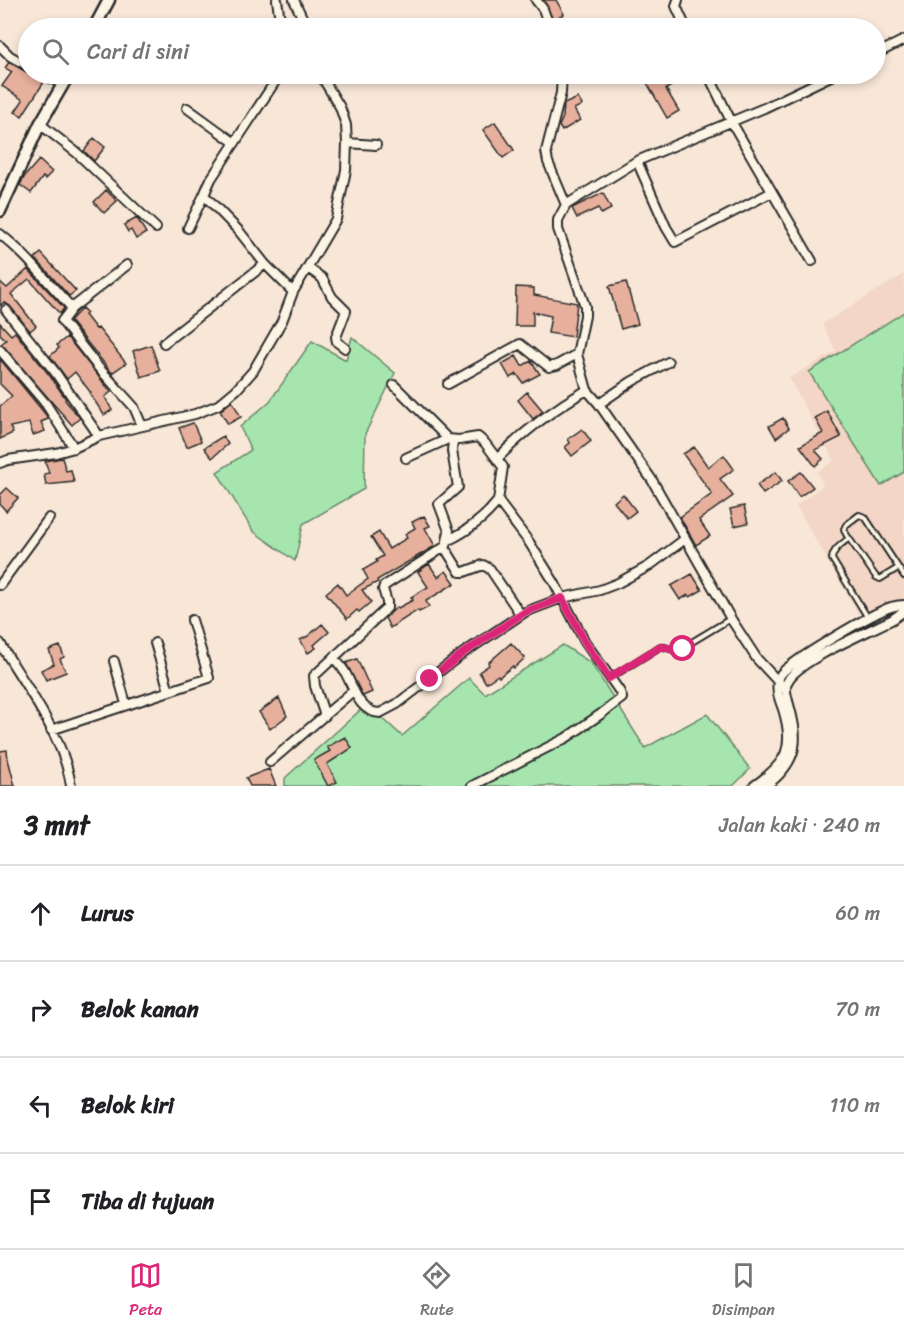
<!DOCTYPE html>
<html lang="id">
<meta charset="utf-8">
<style>
body{margin:0;font-family:Sriracha,sans-serif;background:#f2f2f2;color:#202124}
.stop{position:absolute;width:18px;height:18px;margin:-14px;border:4px solid #db2777;border-radius:50%;background:#fff}
.stop.end{background:#db2777;border-color:#fff;box-shadow:0 2px 6px #0008}
.list{margin:0;padding:0;list-style:none}
h2{display:flex;justify-content:space-between;align-items:center;height:78px;margin:0;padding:0 24px;font-size:26px}
h2 small{font-size:20px;font-weight:400;color:#757577}
.list li{display:grid;grid-template-columns:39px 1fr auto;gap:18px;align-items:center;box-sizing:border-box;height:96px;padding:0 24px;border-top:2px solid #e0e0e0}
.list b{display:block;font-size:22px;white-space:nowrap}
.list em{font-size:20px;font-style:normal;color:#757577}
.icon{flex:none;width:33px;height:33px;fill:none;stroke:currentColor;stroke-width:2;stroke-linecap:round;stroke-linejoin:round}
.map{position:relative;flex:none;width:904px;height:786px;overflow:hidden}
.search{position:absolute;background:#fff;box-shadow:0 3px 9px #0003;left:18px;right:18px;top:18px;height:66px;display:flex;align-items:center;gap:15px;box-sizing:border-box;padding:0 21px;border-radius:33px;color:#757577;font-size:22px}
.sheet{height:462px;background:#fff}
nav{display:flex;justify-content:space-around;align-items:center;box-sizing:border-box;height:84px;border-top:2px solid #e0e0e0;background:#fff;font-size:16px;color:#757577}
nav a{display:grid;justify-items:center;gap:3px}
nav .on{color:#db2777}
.map>svg:first-child{display:block}
.built{fill:#f3d6c6}
.green{fill:#a6e6ae;stroke:#68886c;stroke-width:1.5}
.building{fill:#e7b09d;stroke:#2b2b2b;stroke-width:1.5}
.lines{fill:none;stroke-linecap:round;stroke-linejoin:round}
.service-casing{stroke:#2b2b2b;stroke-width:8}
.minor-casing{stroke:#2b2b2b;stroke-width:12}
.secondary-casing{stroke:#2b2b2b;stroke-width:15}
.service{stroke:#fcf5e5;stroke-width:4}
.minor{stroke:#fcf5e5;stroke-width:8}
.secondary{stroke:#fcf5e5;stroke-width:10}
.route{stroke:#db2777;stroke-width:8}
</style>
<div class="map">
<svg width="904" height="786" viewBox="0 0 904 786">
<rect width="100%" height="100%" fill="#f8e7d7"/>
<filter id="ink" filterUnits="userSpaceOnUse"><feTurbulence type="fractalNoise" baseFrequency=".0167" numOctaves="2"/><feDisplacementMap in="SourceGraphic" scale="12" xChannelSelector="R" yChannelSelector="G"/><feConvolveMatrix kernelMatrix="1 2 1 2 8 2 1 2 1" color-interpolation-filters="sRGB"/></filter>
<g filter="url(#ink)">
<path class="built" d="M904,274V600L861,618L796,506L823,485L817,472L834,461L789,378L836,351L822,324Z"/>
<path class="green" d="M904,312V472L881,486L809,372Z
M352,337L395,373L365,434L364,489L303,524L295,561L253,531L217,472L251,450L240,427L270,401L312,341L346,360Z
M563,645L591,663L645,748L707,714L750,769L733,786H285V778L367,704L402,736L469,678L485,694Z"/>
<path class="building" d="M544,0H556L564,14L553,20Z
M9,62L44,82L22,116L15,112L23,100L2,86L12,72L5,68Z
M642,74H669L675,84L666,89L679,111L667,118Z
M578,98L582,105L574,109L580,120L562,131L559,126L563,117L564,104Z
M495,122L514,150L503,158L483,130Z
M94,138L105,147L94,161L84,151Z
M39,160L52,172L45,179L43,177L31,193L20,185L25,176Z
M106,190L117,201L104,213L94,202Z
M603,193L611,209L601,214L598,208L577,218L572,208Z
M137,218L146,233L136,239L131,230L128,232L124,225Z
M41,253L76,291L69,296L35,258Z
M28,269L64,308L60,314L29,279L11,294L36,326L30,331L10,306L4,302L0,306V282L7,288Z
M626,282L638,324L621,329L609,286Z
M516,287L534,288V295L577,303L573,337L548,333L551,316L533,312V326H515Z
M82,308L87,313L85,315L96,329L98,328L126,363L112,373L116,378L70,321Z
M0,323L11,335L15,332L50,376L66,399L65,400L80,418L72,425L1,344L6,340L0,334Z
M67,337L111,392L105,397L112,410L104,415L90,394L91,393L75,372L67,379L50,356L59,348L57,345Z
M151,345L160,371L141,377L133,351Z
M516,356L522,366L531,361L540,374L523,383L517,374L510,378L502,364Z
M0,359L46,415L48,419L41,422L45,431L33,435L29,423L10,427L13,433L0,439V406L12,396L0,384Z
M527,392L543,411L533,419L518,400Z
M232,401L241,417L228,424L220,411Z
M827,411L841,437L815,450L823,459L815,466L800,446L823,433L815,418Z
M783,418L789,428L776,438L769,426Z
M193,423L201,441L187,447L179,428Z
M582,429L591,441L572,456L565,447L570,443L568,439Z
M223,436L228,444L212,458L204,448Z
M694,447L708,467L724,455L734,469L720,479L733,496L699,520L710,536L696,545L680,517L712,494L683,454Z
M62,458L66,471L71,470L74,482L46,485L44,474L49,473L45,461Z
M776,472L782,481L763,494L757,485Z
M801,472L813,487L799,497L788,481Z
M7,488L18,498L6,511L0,504V495Z
M623,494L636,511L627,518L614,502Z
M744,506L748,523L734,526L730,509Z
M424,516L430,526L425,528L435,546L377,580L378,582L362,590L371,602L359,612L357,610L347,619L326,593L338,583L346,595L368,579L363,570L377,562L376,560L383,556L371,537L379,532L389,549L407,538L405,534L415,528L412,522Z
M429,564L438,577L446,571L455,583L426,601L429,607L419,612L418,610L390,628L385,618L397,607L398,608L413,600L411,597L428,587L418,572Z
M692,574L702,590L690,597L688,595L680,600L671,586Z
M322,624L329,632L314,645L316,648L308,653L300,640L308,636Z
M511,643L525,658L514,668L513,666L499,677L498,675L486,683L479,672L489,665L488,663Z
M60,646L64,657L60,659L66,672L46,680L41,670L54,664L49,650Z
M357,659L372,692L363,696L346,663Z
M279,698L287,716L270,729L259,712Z
M345,737L352,748L327,764L337,782L328,786L314,760L330,751L327,747Z
M7,750L8,759L15,786H0V751Z
M269,769L276,786H250L246,778Z"/>
<g class="lines">
<g class="service-casing">
<path id="service" d="M849,538C841,545 833,549 832,559L868,618
M898,568L880,579L876,577L846,534L844,529L846,525L859,515L865,517L904,576
M610,678L661,646L677,651L730,619"/>
</g>
<g class="minor-casing">
<path id="minor" d="M277,0L280,20L285,28
M294,0L307,28
M536,0L543,9L550,28
M678,0L676,6L686,28
M0,46L10,56L28,66
M876,54L904,40
M42,74L62,84
M262,74L274,83
M562,74L561,93L546,151L548,162L566,205
M708,74L731,121L812,261
M187,108L235,143
M40,124L77,153L156,228
M347,143L376,145
M637,161L666,227L675,242L772,192
M188,228L204,195
M0,234C27,255 48,283 72,308
M265,264L239,231L204,195L211,179L280,74
M127,265L72,308L62,321L98,367L134,407L142,426
M308,268L322,278L332,297L346,311L336,337L337,342L345,348
M6,310L55,372L99,436
M164,343L265,264L293,292
M0,350L46,404L74,448
M448,384L520,344L549,367L557,365L577,354
M394,385L448,439L459,440L478,437L485,443L497,459
M599,404L631,382L668,362
M406,458L448,439
M0,463L8,460L56,453L74,448L99,436L195,414L218,405L236,390L253,371L282,321L293,292L336,219L346,170L347,143L346,125L340,107L320,74
M449,540C469,530 484,519 498,501
M445,548L460,572H464L483,565L490,569L521,615
M0,585L49,518
M0,643C25,686 64,736 71,786
M155,643L169,691
M334,658C338,663 343,668 346,674C354,689 359,712 380,713L397,704L462,654L525,612L562,598L600,590L618,583L649,566L685,539
M114,661L126,704
M785,689L757,659L731,619L652,480L599,404L587,390L577,354L585,316V306L558,229V220L566,205L637,161L764,108L835,74
M325,716L315,686L314,676L387,608V602L383,589L384,586L446,546L449,531L439,504L458,487L452,451L453,441
M51,730L209,678L192,620
M270,762L353,691
M472,786L566,738L601,714L622,698L620,692L585,642L554,582L529,542L498,501L503,467L497,459C523,432 555,408 587,390
M754,786C787,763 795,748 783,709C780,701 776,692 778,682C779,679 779,676 781,674C791,661 873,613 891,607C895,606 900,605 904,605
M766,786C800,760 799,739 788,701C786,693 784,686 789,679C802,659 870,631 893,619L904,611"/>
</g>
<g class="secondary-casing">
<path id="secondary" d="M94,28L109,0
M0,211L40,124L69,74"/>
</g>
<use href="#service" class="service"/>
<use href="#minor" class="minor"/>
<use href="#secondary" class="secondary"/>
</g>
</g>
<g class="lines" filter="url(#ink)">
<path class="route" d="M430,679L462,654L525,612L562,598L585,642L609,678L661,646L677,651L683,649"/>
</g>
</svg>
<div class="stop" style="left:683px;top:649px"></div>
<div class="stop end" style="left:430px;top:679px"></div>
<div class="search"><svg class="icon" aria-label="search" viewBox="0 0 24 24"><circle cx="10" cy="10" r="6"/><path d="M15 15l6 6"/></svg>Cari di sini</div>
</div>
<section class="sheet">
<h2>3 mnt<small>Jalan kaki · 240 m</small></h2>
<ul class="list">
<li><svg class="icon" aria-label="ahead" viewBox="0 0 24 24"><path d="M12 20V5M6 11l6-6 6 6"/></svg><div><b>Lurus</b></div><em>60 m</em></li>
<li><svg class="icon" aria-label="right" viewBox="0 0 24 24"><path d="M7 20v-9h11M14 6l5 5-5 5"/></svg><div><b>Belok kanan</b></div><em>70 m</em></li>
<li><svg class="icon" aria-label="left" viewBox="0 0 24 24"><path d="M17 20v-9H6M10 6l-5 5 5 5"/></svg><div><b>Belok kiri</b></div><em>110 m</em></li>
<li><svg class="icon" aria-label="arrive" viewBox="0 0 24 24"><path d="M6 21V4h12l-3 4 3 4H6"/></svg><div><b>Tiba di tujuan</b></div></li>
</ul>
</section>
<nav>
<a class="on"><svg class="icon" aria-label="map" viewBox="0 0 24 24"><path d="M3 6l6-2 6 2 6-2v14l-6 2-6-2-6 2zM9 4v14M15 6v14"/></svg>Peta</a>
<a><svg class="icon" aria-label="directions" viewBox="0 0 24 24"><path d="M12 3l9 9-9 9-9-9zM9 14v-3h6M13 9l2 2-2 2"/></svg>Rute</a>
<a><svg class="icon" aria-label="saved" viewBox="0 0 24 24"><path d="M7 4h10v16l-5-4-5 4z"/></svg>Disimpan</a>
</nav>
